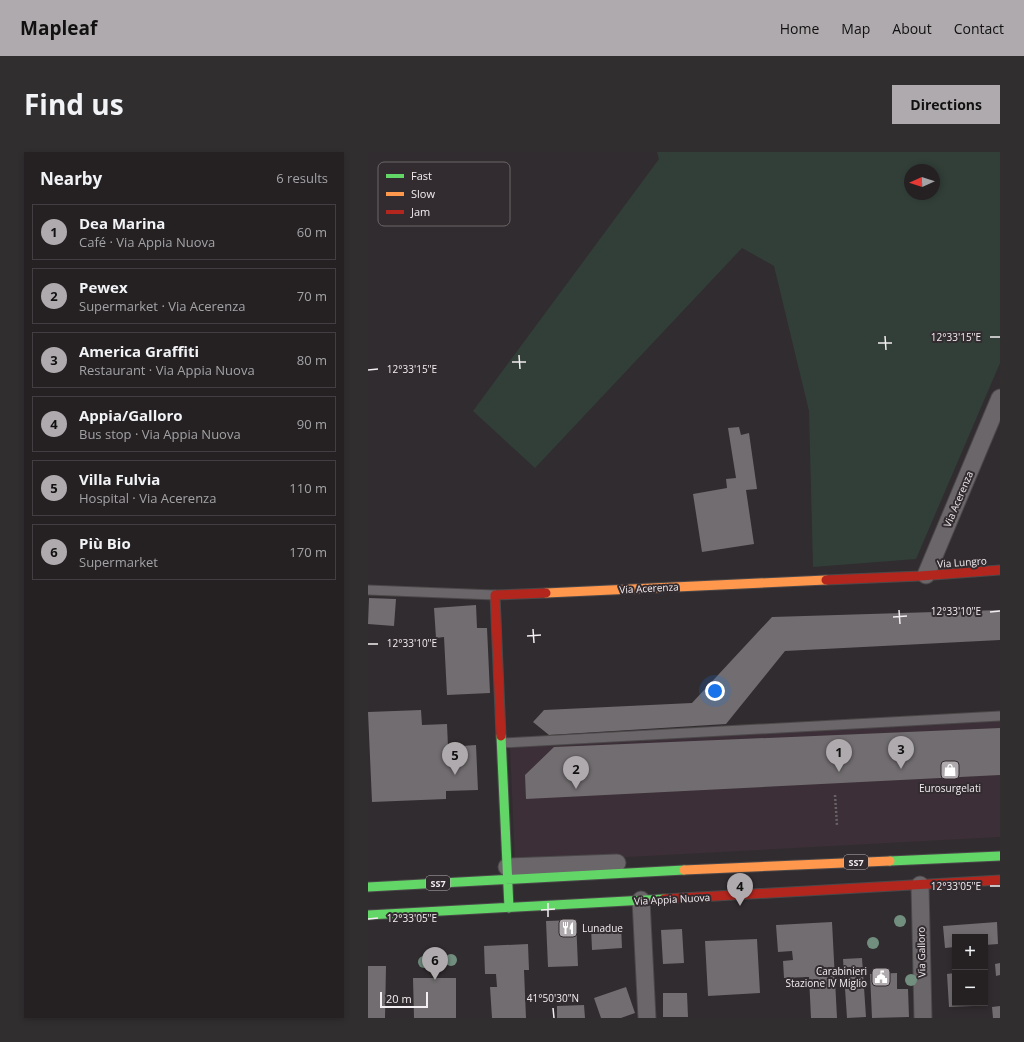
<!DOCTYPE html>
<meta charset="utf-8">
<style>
body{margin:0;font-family:"Open Sans",sans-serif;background:#312e30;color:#f1f3f6}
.controls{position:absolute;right:12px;bottom:12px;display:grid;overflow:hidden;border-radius:0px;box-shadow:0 2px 6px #0003}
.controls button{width:36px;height:36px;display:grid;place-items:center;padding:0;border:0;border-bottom:1px solid #423e41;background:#252123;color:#f1f3f6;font:20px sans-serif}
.compass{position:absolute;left:536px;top:12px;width:36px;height:36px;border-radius:50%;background:#252123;box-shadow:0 2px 6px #0003;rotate:267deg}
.scale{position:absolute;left:12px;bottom:10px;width:48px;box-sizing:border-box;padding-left:4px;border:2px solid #f3eef1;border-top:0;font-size:11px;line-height:14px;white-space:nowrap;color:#f3eef1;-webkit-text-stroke:3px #322b2f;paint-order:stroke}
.you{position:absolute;left:347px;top:539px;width:14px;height:14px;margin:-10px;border:3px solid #fff;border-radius:50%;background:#1a73e8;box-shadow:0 0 0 6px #1a73e833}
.badge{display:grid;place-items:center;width:26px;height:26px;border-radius:50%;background:#afaaad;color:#111;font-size:13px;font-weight:700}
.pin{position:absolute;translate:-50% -33px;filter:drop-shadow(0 1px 2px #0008)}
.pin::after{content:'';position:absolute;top:21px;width:14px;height:12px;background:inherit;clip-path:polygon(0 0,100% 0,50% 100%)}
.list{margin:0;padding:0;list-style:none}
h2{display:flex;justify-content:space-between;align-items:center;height:52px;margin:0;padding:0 16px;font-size:17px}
h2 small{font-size:13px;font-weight:400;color:#a3a3a6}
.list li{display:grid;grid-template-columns:26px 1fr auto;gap:12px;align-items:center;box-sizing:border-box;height:56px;margin:0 8px 8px;padding:0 8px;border:1px solid #423e41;border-radius:0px}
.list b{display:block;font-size:15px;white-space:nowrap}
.list p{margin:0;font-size:13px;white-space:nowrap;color:#a3a3a6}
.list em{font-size:13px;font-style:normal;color:#a3a3a6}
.map{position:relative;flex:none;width:632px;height:866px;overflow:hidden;border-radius:0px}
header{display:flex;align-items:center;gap:24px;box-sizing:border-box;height:56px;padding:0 20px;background:#afaaad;color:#111}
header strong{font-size:19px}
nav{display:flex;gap:22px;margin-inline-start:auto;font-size:14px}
.intro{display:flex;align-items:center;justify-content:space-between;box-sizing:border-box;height:96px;padding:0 24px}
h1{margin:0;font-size:28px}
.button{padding:10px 18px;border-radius:0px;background:#afaaad;color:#111;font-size:14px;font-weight:700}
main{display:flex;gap:24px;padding:0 24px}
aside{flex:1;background:#252123;border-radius:0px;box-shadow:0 2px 6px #0003}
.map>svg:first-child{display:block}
.built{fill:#3c2f37}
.green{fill:#323f39;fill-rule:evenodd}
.building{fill:#716d70}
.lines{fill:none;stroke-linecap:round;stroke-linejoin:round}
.lane-casing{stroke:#4b484a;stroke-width:11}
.street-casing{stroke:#4b484a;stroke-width:19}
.fast-casing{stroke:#4b484a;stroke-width:11}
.slow-casing{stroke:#4b484a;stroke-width:11}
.jam-casing{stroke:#4b484a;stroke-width:11}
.path{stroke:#676365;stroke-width:2.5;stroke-dasharray:2 2;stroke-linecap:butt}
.lane{stroke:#6b6669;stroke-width:9}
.street{stroke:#6b6669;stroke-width:17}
.fast{stroke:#63d668;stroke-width:9}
.slow{stroke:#ff974d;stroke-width:9}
.jam{stroke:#b3261e;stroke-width:9}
.tree{fill:#718e7f}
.ticks{fill:none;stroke:#f3eef1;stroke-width:1.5}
.labels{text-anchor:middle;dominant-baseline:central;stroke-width:4;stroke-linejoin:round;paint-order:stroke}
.shield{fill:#322b2f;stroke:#b9b4b7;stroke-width:1}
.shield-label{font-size:9px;font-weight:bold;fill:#f3eef1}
.street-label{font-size:10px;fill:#f3eef1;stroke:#322b2f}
.poi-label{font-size:10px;fill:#f3eef1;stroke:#322b2f}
.key{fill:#322b2f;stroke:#6c6669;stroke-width:1}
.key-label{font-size:11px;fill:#f3eef1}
.ticks-label{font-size:10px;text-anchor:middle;fill:#f3eef1;stroke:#322b2f;stroke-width:4;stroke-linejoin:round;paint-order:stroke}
</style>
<header>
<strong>Mapleaf</strong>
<nav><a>Home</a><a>Map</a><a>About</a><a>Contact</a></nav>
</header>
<div class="intro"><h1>Find us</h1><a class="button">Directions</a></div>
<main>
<aside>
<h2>Nearby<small>6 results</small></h2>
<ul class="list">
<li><span class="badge">1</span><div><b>Dea Marina</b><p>Café · Via Appia Nuova</p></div><em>60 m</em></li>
<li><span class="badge">2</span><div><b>Pewex</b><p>Supermarket · Via Acerenza</p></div><em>70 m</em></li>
<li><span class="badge">3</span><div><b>America Graffiti</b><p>Restaurant · Via Appia Nuova</p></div><em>80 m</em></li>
<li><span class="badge">4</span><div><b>Appia/Galloro</b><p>Bus stop · Via Appia Nuova</p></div><em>90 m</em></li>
<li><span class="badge">5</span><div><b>Villa Fulvia</b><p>Hospital · Via Acerenza</p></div><em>110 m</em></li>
<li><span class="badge">6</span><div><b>Più Bio</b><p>Supermarket</p></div><em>170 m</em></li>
</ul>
</aside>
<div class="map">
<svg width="632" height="866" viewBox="0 0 632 866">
<rect width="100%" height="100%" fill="#312c2f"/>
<path class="built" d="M632,568V685L147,711L142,596Z"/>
<path class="green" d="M289,0H632V211L548,407L445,415L441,259L406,114L374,96L167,316L105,259L291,7ZM542,18H566V42H542Z"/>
<path class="building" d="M371,275L373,283L381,281L389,337L378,338L386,392L334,400L325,342L359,336L358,327L368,326L360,276Z
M1,446L28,447L26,474L0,472Z
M108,453L109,476H119L122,541L79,543L76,485L68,486L66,456Z
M632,458V488L417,499L358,572L181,583L165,570L176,558L324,551L404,465Z
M53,558L54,573L79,572L80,595L108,593L110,638L78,639V647L4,650L0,560Z
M632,576V623L158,647L157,623L186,595Z
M208,768L210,814L180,815L178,769Z
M464,770L469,866H443L441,825L416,826L415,809L425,808L424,799L410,800L408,773Z
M629,770L630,792L617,793V785H587V795L577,796L575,774Z
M253,774L254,796L224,798L223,775Z
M314,777L316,811L295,812L293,778Z
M389,787L392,841L340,844L337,789Z
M160,792L161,818H156L158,866H124L122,835H129L128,822H117L116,794Z
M494,806L498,865L479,866L475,807Z
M632,811V823L628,824L627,812Z
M0,814H18L17,866H0Z
M529,821V837H540L541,865L504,866L502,822Z
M587,821V851H605V854L581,855L579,822Z
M45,826H88V866H46Z
M258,835L267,861L253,866H233L226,846Z
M295,841H319L320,865H295Z
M216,853L217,866H189V854Z
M632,854V866H625L624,855Z"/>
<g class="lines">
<g class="lane-casing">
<path id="lane" d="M0,438L127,443
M134,591L632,564"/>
</g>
<g class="street-casing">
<path id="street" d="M558,423L632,246
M139,715L249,711
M552,733L555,866
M273,748L279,866"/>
</g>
<g class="fast-casing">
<path id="fast" d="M133,584L141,756
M522,709L632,704
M0,735L316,718
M0,763L296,747"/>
</g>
<g class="slow-casing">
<path id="slow" d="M178,441L458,428
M316,718L522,709"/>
</g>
<g class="jam-casing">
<path id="jam" d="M458,428L552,424L632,418
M133,584L127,443L178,441
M296,747L632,728"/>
</g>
<path class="path" d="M467,643L469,673"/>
<use href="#lane" class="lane"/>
<use href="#street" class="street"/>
<use href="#fast" class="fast"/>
<use href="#slow" class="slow"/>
<use href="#jam" class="jam"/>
</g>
<g class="tree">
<circle cx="532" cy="769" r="6"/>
<circle cx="505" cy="791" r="6"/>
<circle cx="83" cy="808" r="6"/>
<circle cx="56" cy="810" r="6"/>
<circle cx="543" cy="828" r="6"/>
</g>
<path class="ticks" d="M517,184L518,198M622,185H632M510,191H524M151,203L152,217M144,210H158M0,218L10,217M531,458L532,472M622,460L632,459M525,465L539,464M165,477L166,491M159,484L173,483M0,492H10M622,734H632M180,751V765M173,758L187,757M0,767L10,766M185,856L186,866"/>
<defs>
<g id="shop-square" transform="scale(1)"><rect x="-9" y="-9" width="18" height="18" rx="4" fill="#afaaad" stroke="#322b2f"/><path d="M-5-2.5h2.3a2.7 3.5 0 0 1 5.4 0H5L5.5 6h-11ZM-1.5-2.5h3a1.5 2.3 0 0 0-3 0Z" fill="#fff"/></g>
<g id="restaurant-square" transform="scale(1)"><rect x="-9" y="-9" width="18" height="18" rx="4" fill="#afaaad" stroke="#322b2f"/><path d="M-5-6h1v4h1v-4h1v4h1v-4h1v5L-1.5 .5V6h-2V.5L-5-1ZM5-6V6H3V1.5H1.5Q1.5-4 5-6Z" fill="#fff"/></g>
<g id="civic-square" transform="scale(1)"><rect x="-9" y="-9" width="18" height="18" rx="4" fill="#afaaad" stroke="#322b2f"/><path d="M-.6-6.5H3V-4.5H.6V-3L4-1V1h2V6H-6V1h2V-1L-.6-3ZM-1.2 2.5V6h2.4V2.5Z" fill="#fff"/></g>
</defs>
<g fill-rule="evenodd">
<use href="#shop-square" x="582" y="618"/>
<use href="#restaurant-square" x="200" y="776"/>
<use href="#civic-square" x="513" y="825"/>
</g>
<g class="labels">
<g class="shield">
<rect x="476" y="703" width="24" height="14" rx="3"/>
<rect x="58" y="724" width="24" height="14" rx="3"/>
</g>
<g class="shield-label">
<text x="488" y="710">SS7</text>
<text x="70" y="731">SS7</text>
</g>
<g class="street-label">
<text transform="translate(590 347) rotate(-67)">Via Acerenza</text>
<text transform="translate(594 410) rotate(-4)">Via Lungro</text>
<text transform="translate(281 436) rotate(-3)">Via Acerenza</text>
<text transform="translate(304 747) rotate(-3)">Via Appia Nuova</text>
<text transform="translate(553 800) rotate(-91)">Via Galloro</text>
</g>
<g class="poi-label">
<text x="582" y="636">Eurosurgelati</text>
<text x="214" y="776" text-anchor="start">Lunadue</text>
<text x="499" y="819" text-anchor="end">Carabinieri<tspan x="499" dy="12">Stazione IV Miglio</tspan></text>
</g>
</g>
<rect x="10" y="10" width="132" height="64" rx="6" class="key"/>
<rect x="18" y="22" width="18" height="4" fill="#63d668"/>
<rect x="18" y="40" width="18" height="4" fill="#ff974d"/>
<rect x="18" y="58" width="18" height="4" fill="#b3261e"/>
<g class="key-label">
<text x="43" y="28">Fast</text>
<text x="43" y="46">Slow</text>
<text x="43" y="64">Jam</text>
</g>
<g class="ticks-label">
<text x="588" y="189">12°33'15"E</text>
<text x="44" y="221">12°33'15"E</text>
<text x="588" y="463">12°33'10"E</text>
<text x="44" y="495">12°33'10"E</text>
<text x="588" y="738">12°33'05"E</text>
<text x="44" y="770">12°33'05"E</text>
<text x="185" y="850">41°50'30"N</text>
</g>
</svg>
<div class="controls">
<button>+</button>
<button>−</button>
</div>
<svg class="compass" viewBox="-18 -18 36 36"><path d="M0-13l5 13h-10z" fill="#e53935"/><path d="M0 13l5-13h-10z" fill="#a3a3a6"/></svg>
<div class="scale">20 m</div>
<div class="you"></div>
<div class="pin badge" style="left:471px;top:620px">1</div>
<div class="pin badge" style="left:208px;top:637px">2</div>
<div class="pin badge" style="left:533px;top:617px">3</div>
<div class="pin badge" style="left:372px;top:754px">4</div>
<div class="pin badge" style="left:87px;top:623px">5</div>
<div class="pin badge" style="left:67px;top:828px">6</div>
</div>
</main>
